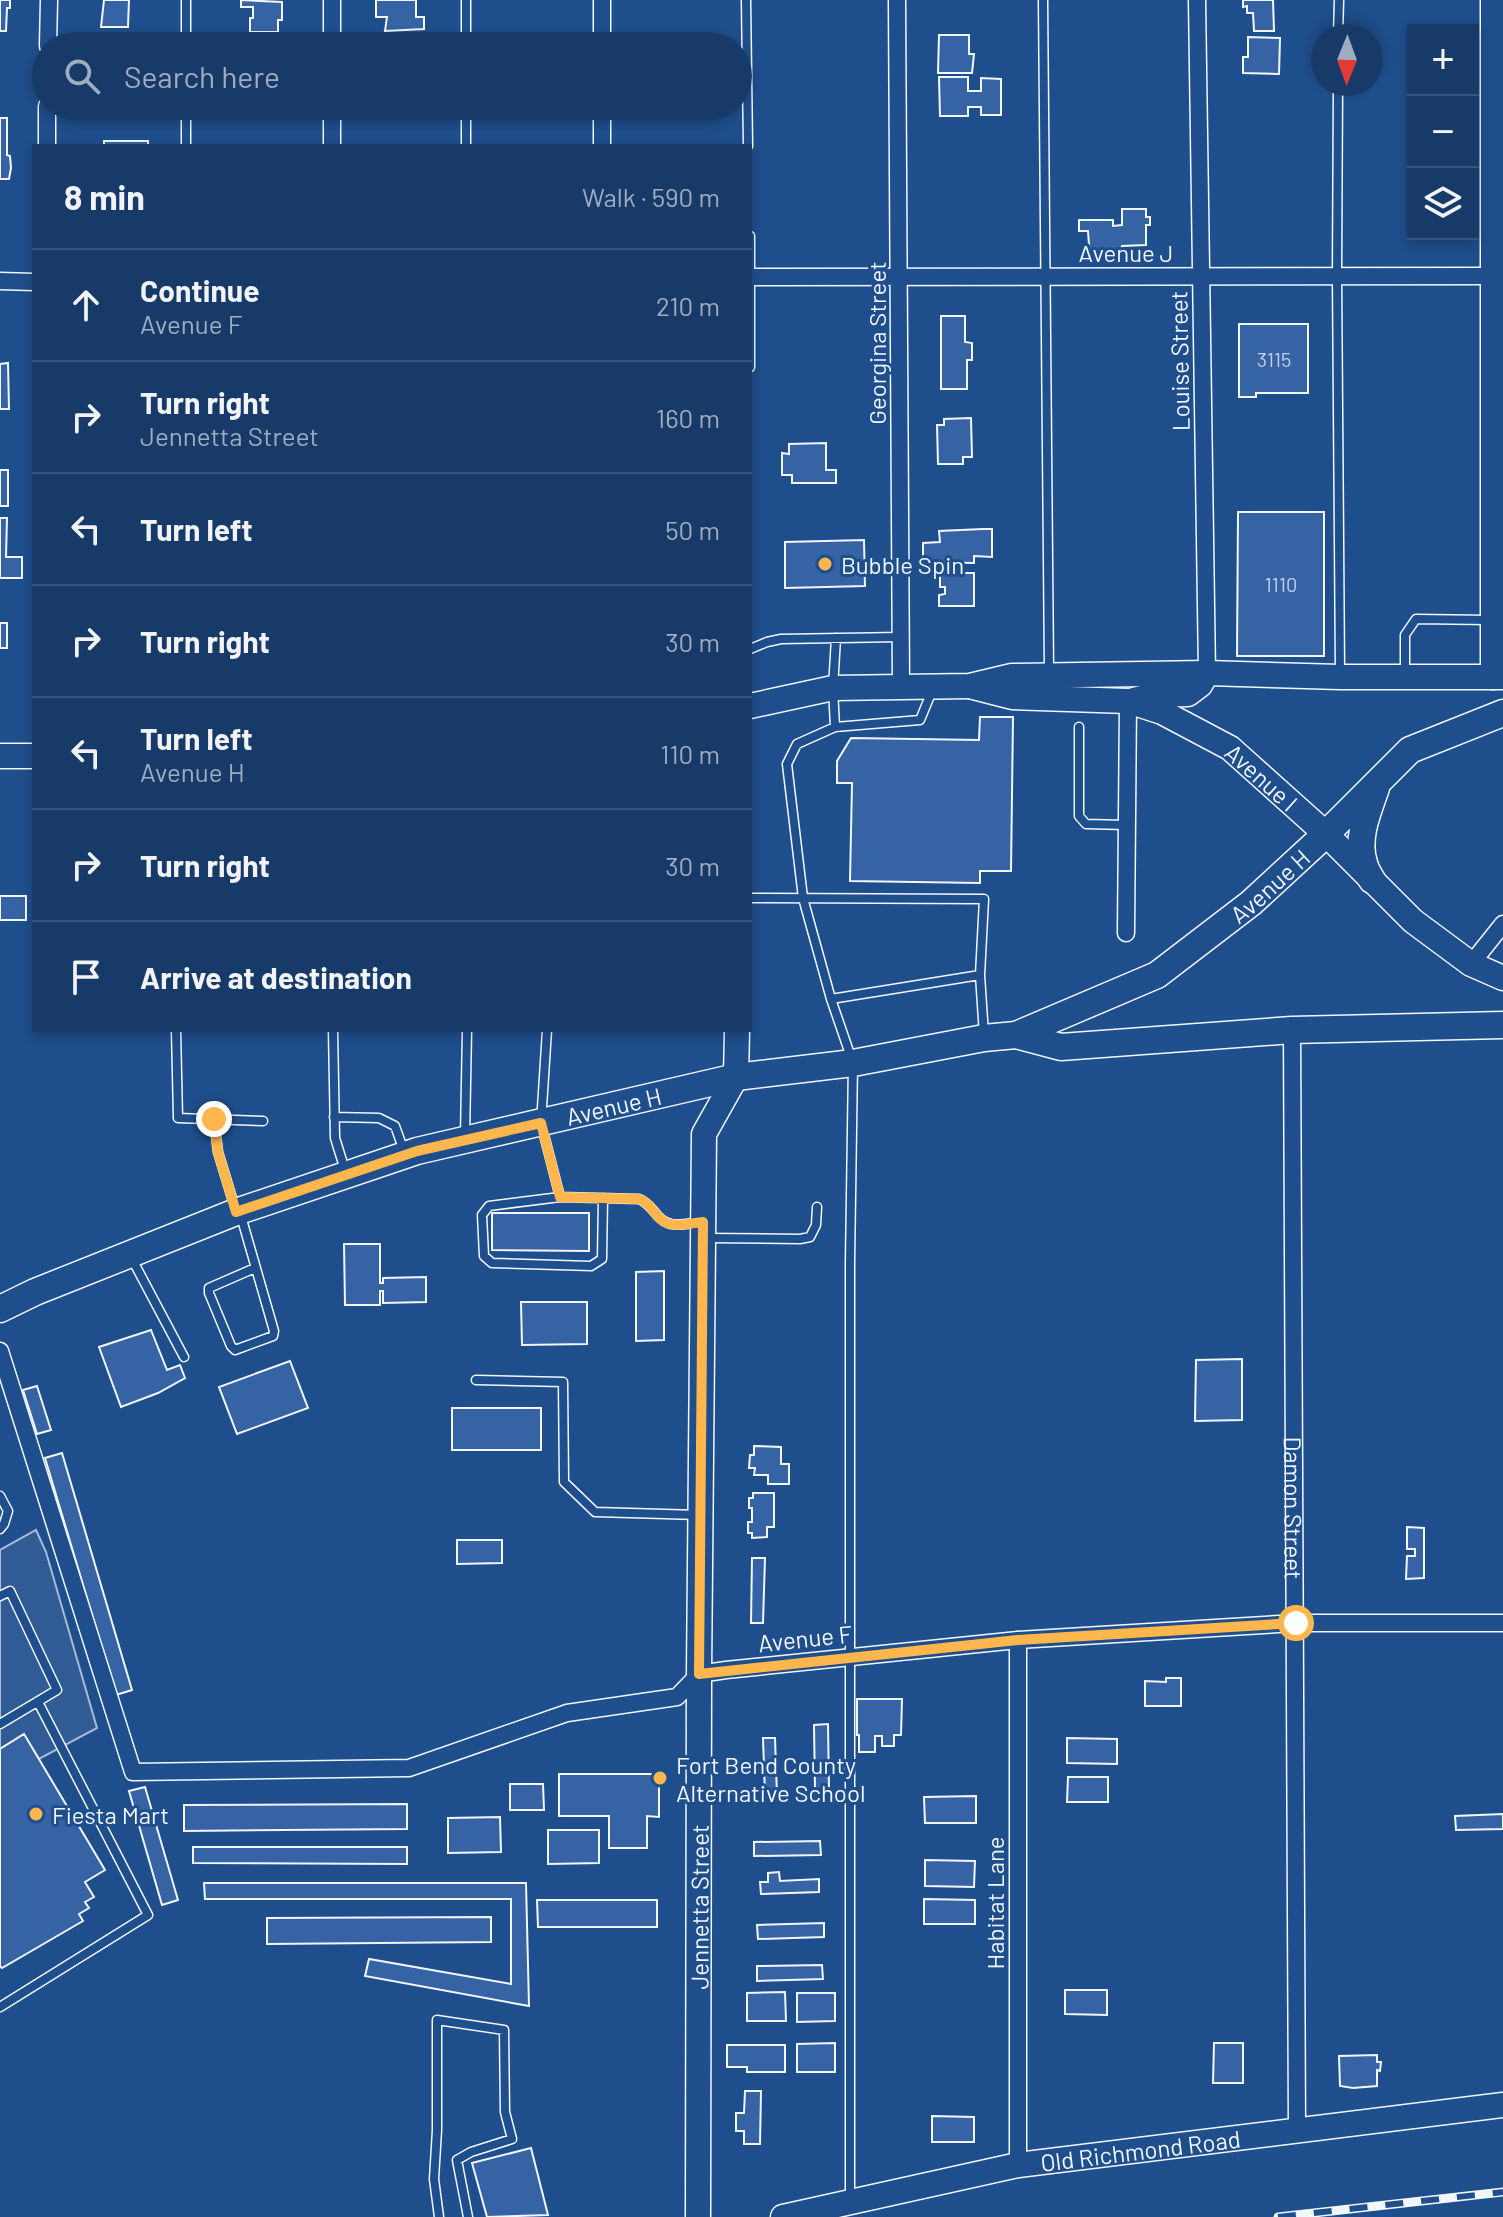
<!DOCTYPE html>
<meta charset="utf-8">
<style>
body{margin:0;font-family:Barlow,sans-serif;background:#244571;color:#f1f3f6}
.controls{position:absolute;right:24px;top:24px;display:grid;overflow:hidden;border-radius:0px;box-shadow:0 4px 12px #0003}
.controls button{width:72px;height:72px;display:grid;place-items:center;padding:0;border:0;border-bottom:2px solid #36547d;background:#173a69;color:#f1f3f6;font:40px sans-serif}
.compass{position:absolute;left:1311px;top:24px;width:72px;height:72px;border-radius:50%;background:#173a69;box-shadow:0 4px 12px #0003;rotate:181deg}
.stop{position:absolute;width:24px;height:24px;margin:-18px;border:6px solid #ffb74d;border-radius:50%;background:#fff}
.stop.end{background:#ffb74d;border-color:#fff;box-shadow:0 2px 8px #0008}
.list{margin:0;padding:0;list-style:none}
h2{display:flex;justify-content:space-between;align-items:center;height:104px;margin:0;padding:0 32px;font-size:34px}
h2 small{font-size:26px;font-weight:400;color:#9eadc0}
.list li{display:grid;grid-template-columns:52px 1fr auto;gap:24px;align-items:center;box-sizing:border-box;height:112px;padding:0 32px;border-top:2px solid #36547d}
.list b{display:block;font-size:30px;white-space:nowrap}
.list p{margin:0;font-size:26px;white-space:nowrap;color:#9eadc0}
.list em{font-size:26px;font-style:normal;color:#9eadc0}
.icon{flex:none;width:44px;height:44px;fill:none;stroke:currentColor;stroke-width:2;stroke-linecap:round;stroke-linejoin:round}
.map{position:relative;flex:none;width:1503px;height:2217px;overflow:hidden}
.search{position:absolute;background:#173a69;box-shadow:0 4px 12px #0003;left:32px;top:32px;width:720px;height:88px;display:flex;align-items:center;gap:20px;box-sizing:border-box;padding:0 28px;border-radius:44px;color:#9eadc0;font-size:30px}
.panel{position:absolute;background:#173a69;box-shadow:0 4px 12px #0003;left:32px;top:144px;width:720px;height:888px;border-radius:0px}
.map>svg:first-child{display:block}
.built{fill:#305b95;stroke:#a8bbd7;stroke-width:2}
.building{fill:#3563a3;stroke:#f2f6ff;stroke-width:2}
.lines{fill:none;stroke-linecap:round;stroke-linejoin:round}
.lane-casing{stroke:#f2f6ff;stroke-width:11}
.street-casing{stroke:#f2f6ff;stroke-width:19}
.secondary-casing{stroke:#f2f6ff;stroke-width:27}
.primary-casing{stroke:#f2f6ff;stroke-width:29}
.lane{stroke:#1f4e8c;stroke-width:8}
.street{stroke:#1f4e8c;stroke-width:16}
.secondary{stroke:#1f4e8c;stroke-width:24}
.primary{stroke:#1f4e8c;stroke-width:26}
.rail-casing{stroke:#f2f6ff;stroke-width:9}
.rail{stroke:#1f4e8c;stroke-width:6;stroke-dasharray:18;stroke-linecap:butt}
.route{stroke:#ffb74d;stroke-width:10}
.poi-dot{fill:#ffb74d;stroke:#1f4e8c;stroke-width:3}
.labels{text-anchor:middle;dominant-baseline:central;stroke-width:6;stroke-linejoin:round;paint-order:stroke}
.number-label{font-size:20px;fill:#c3d1e8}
.street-label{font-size:24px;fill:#f2f6ff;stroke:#1f4e8c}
.poi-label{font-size:24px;fill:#f2f6ff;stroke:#1f4e8c;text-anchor:start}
</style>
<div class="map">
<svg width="1503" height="2217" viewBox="0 0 1503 2217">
<rect width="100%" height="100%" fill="#1f4e8c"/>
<path class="built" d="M36,1530L46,1552L97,1728L39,1759L24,1735L0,1749V1550Z"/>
<path class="building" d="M0,0H10V8H7L6,31H0Z
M104,0H129L128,27H101Z
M241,0L282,2V20H278V32H250V18H253V7H241Z
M376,0H416V17H424V29L385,31L387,17H376Z
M1243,0H1273L1274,31H1254L1253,13H1247V6L1243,7Z
M939,35H969V54H974L972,73H938Z
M1248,37L1280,38L1279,74L1243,73V57H1248Z
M939,77H968V91H981V78L1001,79V115H981V107H968V116H940Z
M0,118H7V155L10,156L11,168L9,179H0Z
M104,141H148V146H104Z
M1122,209H1146V217H1150V225H1146V245L1122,246L1120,259H1090L1088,231H1079V220H1113V226L1122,225Z
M941,316H965V342L972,343V360H967V389H941Z
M1239,324H1308V393H1256V397H1239Z
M8,363L9,409H0V364Z
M971,418L972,457H963V464H938L937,425H944V419Z
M826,443V470H836V483H792V475H782V453L789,454V444Z
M0,470H8V506H0Z
M1238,512H1324V656H1237Z
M0,518H7L6,557H22V578H0Z
M983,529H992V557L974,556V563L923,562V543L940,542L939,531Z
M864,540L865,586L785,588V542Z
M940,573H974V606H939V595L945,594V587H940Z
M0,623H7V648H0Z
M980,717H1013L1011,871H980V883L850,881L852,783H837V761L851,738L979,740Z
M0,896H26V920H0Z
M492,1213H589V1251L492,1250Z
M344,1244H380V1283H383V1278L426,1277V1302L383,1303V1291H380V1305H345Z
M664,1271V1340L636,1341V1272Z
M521,1302H587V1344L522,1345Z
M151,1330L167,1370L180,1365L185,1378L158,1393L121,1407L99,1347Z
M1242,1359V1420L1195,1421L1196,1360Z
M290,1361L308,1408L237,1434L219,1387Z
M37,1386L51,1430L37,1434L23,1390Z
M452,1408H541V1450H452Z
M754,1446L781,1447V1464H789V1484H768V1475H754L755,1468H749L750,1455H754Z
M62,1453L132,1690L116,1695L45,1458Z
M753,1493H774V1527H767V1537L752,1538V1533H748V1522H752V1508H749V1498H753Z
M1407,1527L1424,1528V1578L1406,1579L1407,1556H1415V1549H1407Z
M457,1540H502V1563L457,1564Z
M752,1558H765L763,1623H751Z
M1166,1678H1181V1706H1145V1681L1166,1682Z
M857,1699H902L901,1735H894V1746H882V1736H875V1752H859V1735H857Z
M828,1724L829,1790H815L814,1725Z
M24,1734L105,1870L85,1882L94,1897L85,1902L89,1908L79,1914L83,1921L2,1968L0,1966V1749Z
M763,1738H775L777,1795H765Z
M1067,1738L1117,1739V1764L1067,1763Z
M559,1774H659V1817L647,1816V1848H609V1816H559Z
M1068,1777H1108V1802H1067Z
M510,1784H543L544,1810H510Z
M145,1787L178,1900L162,1905L129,1791Z
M976,1796V1823H925L924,1797Z
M407,1804V1829L184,1831V1805Z
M1503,1814V1829L1456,1830L1455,1816Z
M500,1817L501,1852L448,1853V1818Z
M548,1830H599V1863L548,1864Z
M820,1841L821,1855L754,1856V1842Z
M193,1847H407V1864L193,1863Z
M925,1860L975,1861L974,1887L925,1886Z
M779,1872L780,1881L819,1879V1892L761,1894L760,1882H768V1873Z
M204,1883H526L529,2006L365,1976L369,1959L511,1984V1899H205Z
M924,1899L975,1900V1924H924Z
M537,1900H657V1927H538Z
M491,1917V1942L267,1944V1918Z
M824,1923V1937L758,1939L757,1925Z
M822,1965L823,1979L757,1981V1966Z
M1065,1990H1107V2015L1065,2014Z
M785,1992L786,2021H747V1993Z
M797,1993H835V2021L797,2022Z
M835,2043V2072H797V2044Z
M1214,2043H1243V2083H1213Z
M727,2045H785V2072H747V2067H727Z
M1377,2055V2062H1381L1380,2071L1377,2070V2086L1353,2088L1340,2086L1339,2056Z
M745,2091H761L760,2144H744V2131H736V2113H744Z
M932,2116L974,2117V2142H932Z
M531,2148L548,2215L487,2217L472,2163Z"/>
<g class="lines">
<g class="lane-casing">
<path id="lane" d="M186,0V46
M746,0L748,146
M1043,0L1049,671
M1338,36L1339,0
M466,46V0
M1338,84L1337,276L1340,672
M186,106V146
M466,146V106
M750,236V367
M836,638L833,688L835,727L797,744L787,764L803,898L831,999L853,1063L850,1262V2201
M750,649L767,642L781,639L900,637
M1405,673V635L1416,619L1489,620
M835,727L920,720L932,691
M1079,727V816L1086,824L1126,825
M750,898L984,899L980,975L984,1035
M831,999L980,975
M176,1030L178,1118L263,1121
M333,1030L335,1138L345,1170
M547,1030L541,1123L560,1197L639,1199C653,1204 656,1221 671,1224C679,1226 691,1223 699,1222
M334,1117L379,1118L395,1126L404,1151
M214,1119L218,1152L235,1208
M465,1136L467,1030
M560,1197L489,1206L482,1215L484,1256L492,1263L591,1266L602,1259L603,1198
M241,1216L274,1331L273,1336L235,1350L231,1346L209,1293V1288L255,1268
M707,1238L800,1239L810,1237L816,1225L817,1207
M132,1259L184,1357
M476,1380L563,1382L564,1482L595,1512L699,1515
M0,1496L8,1511L4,1524L0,1529
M0,1596L10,1591L57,1690L0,1724
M0,2007L148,1915L38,1702
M439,2217L434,2179L437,2130V2020L504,2030L505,2112L512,2139L471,2152L457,2160L468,2217"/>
</g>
<g class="street-casing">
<g id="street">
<path d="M602,0V46"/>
<path d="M897,0L901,686"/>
<path d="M1197,0L1207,673"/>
<path d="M48,46L49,0"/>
<path d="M332,46V0"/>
<path d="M602,106V146"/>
<path d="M47,146V106"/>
<path d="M332,146V106"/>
<path d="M750,277L1501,276"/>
<path d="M0,281L34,282"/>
<path d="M1126,933L1128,701"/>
<path d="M1471,964L1503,924"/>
<path id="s1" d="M1292,1030L1297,2131"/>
<path d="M0,1351L133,1772L409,1768L567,1713L677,1697L699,1674L726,1670L1018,1640L1296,1623H1503"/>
<path d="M1018,1640V2165"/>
</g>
</g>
<g class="secondary-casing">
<g id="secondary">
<path d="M1493,0V677"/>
<path id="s2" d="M973,687L1012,697L1128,701L1162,712L1230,748L1326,834L1413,921L1471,964L1503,978"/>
<path d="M1134,700L1154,695L1188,694L1200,685L1207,673"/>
<path d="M750,706L833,688L970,686L1012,676L1207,673L1340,677H1503"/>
<path d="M0,756H34"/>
<path id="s3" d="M698,2217L699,1674L704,1134L736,1077L737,1030"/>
<path id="s4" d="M783,2217L1018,2165L1503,2105"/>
</g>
</g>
<g class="primary-casing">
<g id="primary">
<path d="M1372,880C1369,875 1365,869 1364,863C1356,838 1368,811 1376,788"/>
<path d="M1016,1035L1061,1047L1292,1030L1503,1025"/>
<path id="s5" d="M0,1309L35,1292L236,1212L417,1151L736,1077L853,1063L984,1038L1016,1035L1157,975L1251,903L1326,834L1410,750L1503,713"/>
</g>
</g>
<use href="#lane" class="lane"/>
<use href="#street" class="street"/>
<use href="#secondary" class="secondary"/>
<use href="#primary" class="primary"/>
<g class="rail-casing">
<path id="rail" d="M1278,2217L1503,2192"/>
</g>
<use href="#rail" class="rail"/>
</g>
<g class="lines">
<path class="route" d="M214,1119L218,1152L236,1212L417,1151L541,1123L560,1197L639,1199C651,1203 653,1214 663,1221C673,1228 691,1223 703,1222L699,1674L1018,1640L1296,1623"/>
</g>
<g class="poi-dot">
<circle cx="825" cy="564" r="8"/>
<circle cx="660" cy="1778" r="8"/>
<circle cx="36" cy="1814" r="8"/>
</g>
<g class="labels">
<g class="number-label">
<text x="1274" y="359">3115</text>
<text x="1281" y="584">1110</text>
</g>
<g class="street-label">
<text x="1126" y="252">Avenue J</text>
<text transform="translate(876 343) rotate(-90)">Georgina Street</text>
<text transform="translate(1179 361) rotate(-91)">Louise Street</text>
<text stroke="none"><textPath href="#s2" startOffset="312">Avenue I</textPath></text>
<text stroke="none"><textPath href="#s5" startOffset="1354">Avenue H</textPath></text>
<text stroke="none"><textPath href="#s5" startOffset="648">Avenue H</textPath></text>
<text stroke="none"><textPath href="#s1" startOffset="478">Damon Street</textPath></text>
<text transform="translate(805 1638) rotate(-6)">Avenue F</text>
<text transform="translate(994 1903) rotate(-90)">Habitat Lane</text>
<text stroke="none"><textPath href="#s3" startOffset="310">Jennetta Street</textPath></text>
<text stroke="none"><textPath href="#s4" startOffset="364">Old Richmond Road</textPath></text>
</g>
<g class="poi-label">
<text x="841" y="564">Bubble Spin</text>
<text x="676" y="1764">Fort Bend County<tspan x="676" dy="28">Alternative School</tspan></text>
<text x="52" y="1814">Fiesta Mart</text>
</g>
</g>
</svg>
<div class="controls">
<button>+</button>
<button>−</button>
<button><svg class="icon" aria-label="layers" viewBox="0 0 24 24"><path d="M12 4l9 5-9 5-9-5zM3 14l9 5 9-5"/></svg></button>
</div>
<svg class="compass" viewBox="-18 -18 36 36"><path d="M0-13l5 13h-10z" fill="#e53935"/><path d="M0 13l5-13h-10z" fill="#9eadc0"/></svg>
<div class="stop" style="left:1296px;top:1623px"></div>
<div class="stop end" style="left:214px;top:1119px"></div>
<div class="search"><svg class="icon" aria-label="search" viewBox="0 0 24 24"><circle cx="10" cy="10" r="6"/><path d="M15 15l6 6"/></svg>Search here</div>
<section class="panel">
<h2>8 min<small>Walk · 590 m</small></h2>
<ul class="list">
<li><svg class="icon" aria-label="ahead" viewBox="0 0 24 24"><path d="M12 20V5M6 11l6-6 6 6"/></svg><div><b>Continue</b><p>Avenue F</p></div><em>210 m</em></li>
<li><svg class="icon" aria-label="right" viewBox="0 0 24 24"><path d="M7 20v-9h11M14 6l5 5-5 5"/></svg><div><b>Turn right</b><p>Jennetta Street</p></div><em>160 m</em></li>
<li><svg class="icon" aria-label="left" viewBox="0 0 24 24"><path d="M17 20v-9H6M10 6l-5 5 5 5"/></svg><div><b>Turn left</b></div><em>50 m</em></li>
<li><svg class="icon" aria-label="right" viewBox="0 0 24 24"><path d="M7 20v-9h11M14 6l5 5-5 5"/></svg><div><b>Turn right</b></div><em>30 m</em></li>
<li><svg class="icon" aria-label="left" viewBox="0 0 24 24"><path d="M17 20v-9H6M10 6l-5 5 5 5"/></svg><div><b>Turn left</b><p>Avenue H</p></div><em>110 m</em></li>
<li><svg class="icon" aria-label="right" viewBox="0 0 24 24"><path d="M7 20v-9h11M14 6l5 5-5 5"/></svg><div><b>Turn right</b></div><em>30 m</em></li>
<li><svg class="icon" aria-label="arrive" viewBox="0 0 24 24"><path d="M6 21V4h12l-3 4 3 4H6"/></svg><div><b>Arrive at destination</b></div></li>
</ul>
</section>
</div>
